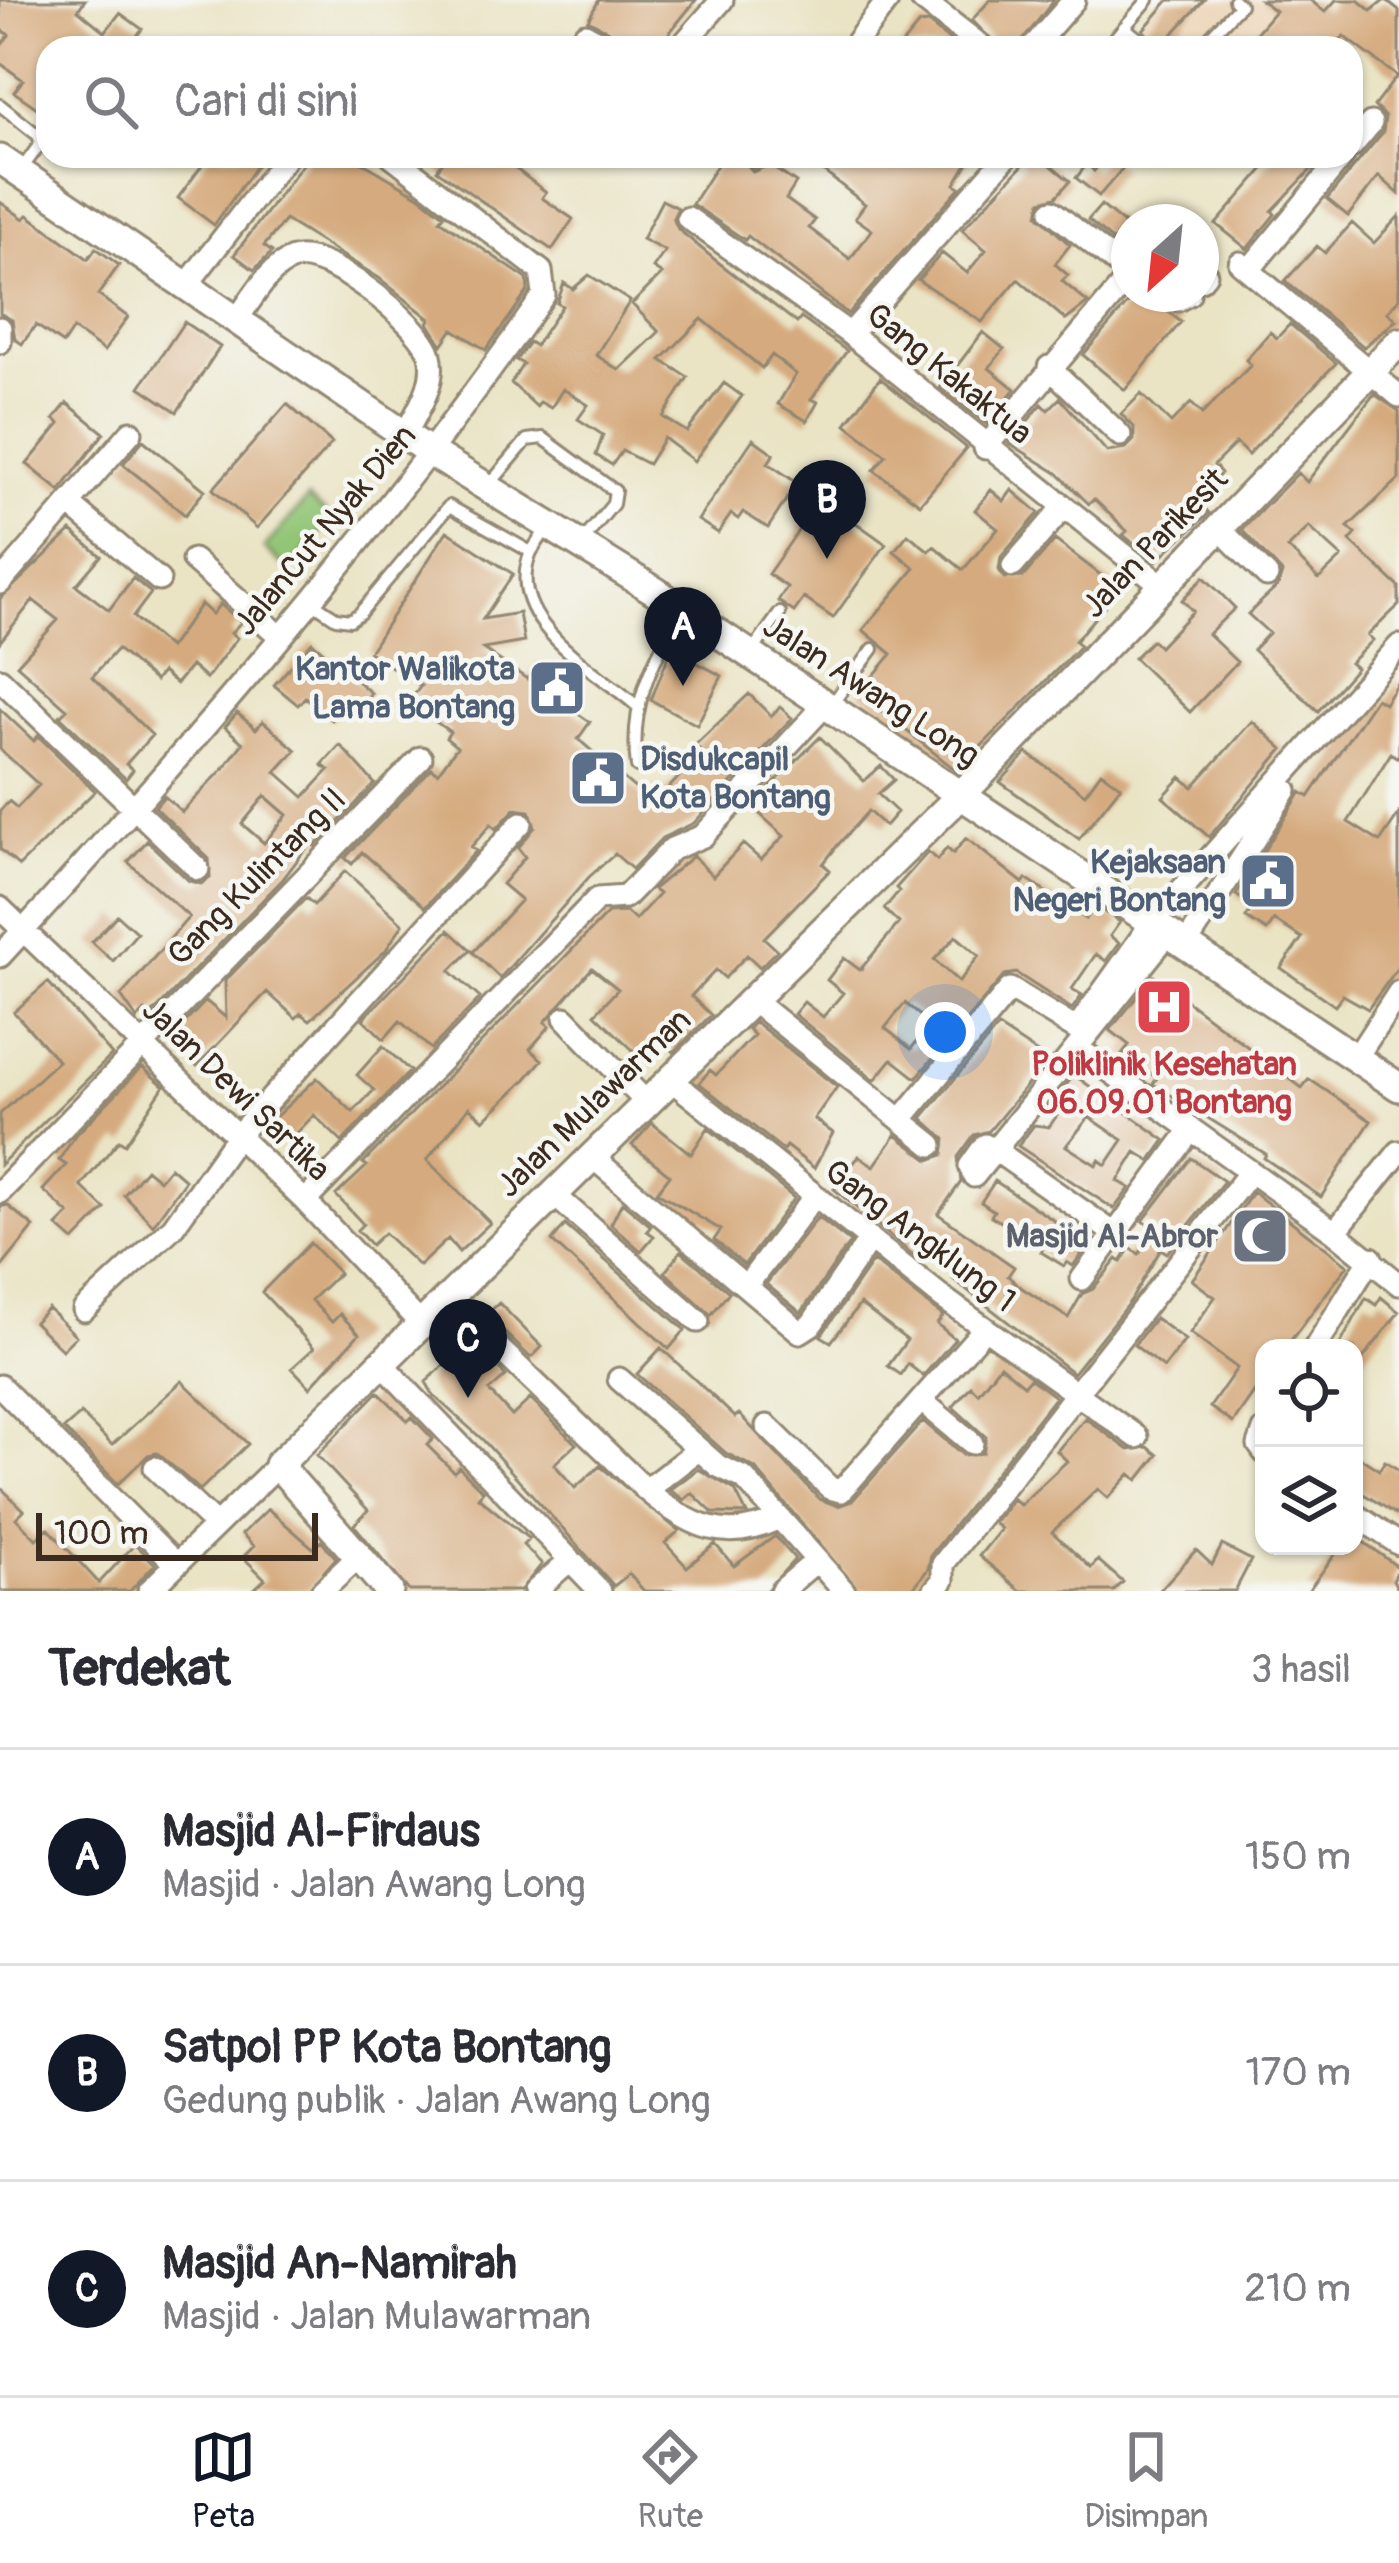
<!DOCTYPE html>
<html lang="id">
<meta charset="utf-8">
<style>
body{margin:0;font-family:Pangolin,sans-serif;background:#f7f7f7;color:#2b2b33}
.controls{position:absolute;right:36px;bottom:36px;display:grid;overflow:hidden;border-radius:24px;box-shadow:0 3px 9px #0004}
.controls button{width:108px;height:108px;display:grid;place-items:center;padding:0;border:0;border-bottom:3px solid #e1e1e2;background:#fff;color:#2b2b33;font:60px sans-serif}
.compass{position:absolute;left:1111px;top:204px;width:108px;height:108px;border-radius:50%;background:#fff;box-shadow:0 3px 9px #0004;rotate:207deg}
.scale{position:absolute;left:36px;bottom:30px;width:282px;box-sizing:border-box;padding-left:12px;border:6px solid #3b2a1e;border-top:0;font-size:33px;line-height:42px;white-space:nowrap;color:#3b2a1e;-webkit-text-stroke:9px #f6f6f2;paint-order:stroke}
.you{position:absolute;left:945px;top:1032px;width:42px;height:42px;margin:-30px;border:9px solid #fff;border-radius:50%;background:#1a73e8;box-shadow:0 0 0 18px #1a73e833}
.badge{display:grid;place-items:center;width:78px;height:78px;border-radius:50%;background:#111827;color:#fff;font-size:39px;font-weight:700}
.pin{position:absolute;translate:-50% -99px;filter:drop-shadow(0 3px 6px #0008)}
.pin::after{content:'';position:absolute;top:63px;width:42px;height:36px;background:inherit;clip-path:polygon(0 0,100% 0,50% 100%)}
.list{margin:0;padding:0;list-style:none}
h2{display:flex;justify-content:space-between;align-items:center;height:156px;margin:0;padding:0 48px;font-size:51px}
h2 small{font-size:39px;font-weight:400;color:#7c7c81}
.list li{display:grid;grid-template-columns:78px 1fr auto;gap:36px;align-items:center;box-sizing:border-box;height:216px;padding:0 48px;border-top:3px solid #e1e1e2}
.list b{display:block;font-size:45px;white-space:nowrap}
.list p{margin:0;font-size:39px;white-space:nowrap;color:#7c7c81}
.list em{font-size:39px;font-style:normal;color:#7c7c81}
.icon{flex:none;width:66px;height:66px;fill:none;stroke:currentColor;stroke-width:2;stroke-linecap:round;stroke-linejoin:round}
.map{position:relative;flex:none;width:1399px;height:1591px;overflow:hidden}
.search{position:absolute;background:#fff;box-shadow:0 3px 9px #0004;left:36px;right:36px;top:36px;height:132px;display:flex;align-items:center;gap:30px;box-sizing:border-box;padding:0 42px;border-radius:36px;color:#7c7c81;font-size:45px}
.sheet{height:804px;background:#fff}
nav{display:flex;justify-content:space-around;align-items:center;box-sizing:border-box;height:168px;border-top:3px solid #e1e1e2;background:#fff;font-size:33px;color:#7c7c81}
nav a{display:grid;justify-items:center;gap:6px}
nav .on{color:#111827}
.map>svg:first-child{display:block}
.built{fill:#edd7bb}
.green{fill:#92c576;stroke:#66784a;stroke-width:3}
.building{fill:#d5aa7e;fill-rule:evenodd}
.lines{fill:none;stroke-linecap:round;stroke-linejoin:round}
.service-casing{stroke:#928772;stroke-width:16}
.minor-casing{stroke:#928772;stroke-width:27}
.tertiary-casing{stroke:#928772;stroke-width:33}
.service{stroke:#fff;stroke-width:10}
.minor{stroke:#fff;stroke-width:21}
.tertiary{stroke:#fff;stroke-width:27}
.labels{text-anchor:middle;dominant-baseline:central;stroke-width:9;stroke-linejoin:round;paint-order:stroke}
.street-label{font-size:33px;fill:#3b2a1e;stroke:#f6f6f2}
.service-label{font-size:33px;font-weight:bold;fill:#4e5e75;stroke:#f6f6f2;text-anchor:end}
.health-label{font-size:33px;font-weight:bold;fill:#be3a42;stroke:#f6f6f2}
.worship-label{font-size:33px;font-weight:bold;fill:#5b616d;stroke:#f6f6f2;text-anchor:end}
</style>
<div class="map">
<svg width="1399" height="1591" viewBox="0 0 1399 1591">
<rect width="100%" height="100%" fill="#f6f6f2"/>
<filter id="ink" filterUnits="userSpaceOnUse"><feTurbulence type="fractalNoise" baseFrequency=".00833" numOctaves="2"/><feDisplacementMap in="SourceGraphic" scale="24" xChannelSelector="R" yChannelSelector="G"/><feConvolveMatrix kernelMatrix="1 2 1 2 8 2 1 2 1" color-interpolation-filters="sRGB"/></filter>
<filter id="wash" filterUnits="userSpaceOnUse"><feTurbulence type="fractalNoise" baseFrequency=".004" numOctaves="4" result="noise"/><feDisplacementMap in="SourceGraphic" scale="48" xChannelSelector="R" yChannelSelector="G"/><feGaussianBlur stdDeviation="2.7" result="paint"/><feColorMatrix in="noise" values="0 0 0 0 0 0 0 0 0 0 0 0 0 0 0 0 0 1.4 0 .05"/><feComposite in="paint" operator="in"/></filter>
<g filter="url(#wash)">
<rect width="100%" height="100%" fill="#eae4c5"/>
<path class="built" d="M1158,0H1315L1326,9L1292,48H1116Z"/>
<path class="green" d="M308,498L333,519L288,569L264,548Z"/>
<g id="blocks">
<path class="building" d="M0,0H85L78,10L105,32L120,13L142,29L128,48H48V93L37,108L14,92L23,80L0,63V47L9,35L0,28Z
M599,0H696L657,48H625L618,36L588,20Z
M990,0H1054L1017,48H999L972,20Z
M1169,0H1204L1160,48L1143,30Z
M1261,0H1310L1325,12L1336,0H1358L1371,11L1385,0L1399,11V194L1379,176L1348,216L1327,199L1383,132L1385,117L1374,106L1397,76L1344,36L1334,48H1243L1275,11Z
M928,23L959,48H899L919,24Z
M209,156H263L214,225L178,198Z
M309,156H351L421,197L444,215L440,220L527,279L528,291L486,350L453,329L442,345L428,323L430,319L379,278L285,220L264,246L272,252L254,270L234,255Z
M447,156H499L546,192L542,198L573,219L552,250L437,170Z
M723,156H741L753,172L769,165L796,183L786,199L815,220L809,228L850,259L872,230L855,218L865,204L804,156H972L955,184L960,187L848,314L748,236L745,240L692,204Z
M1022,156H1040L1070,181L1056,197L1041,201L1038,215L1070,245L1055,264L1068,275L1062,281L1088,303L1066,320L1018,279L982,322L918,280L942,253L967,273L986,250L962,230L1023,165Z
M1106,156L1122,169L1099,196L1076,178L1087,164L1094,171Z
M1275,156H1324L1272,211L1275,214L1247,249L1216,224Z
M662,200L678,208L673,218L678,229L714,259L797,323L801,318L847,351L811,399L818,402L807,421L778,404L796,374L772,355L762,368L702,319L661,360L688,377L663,417L687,432L724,383L742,396L694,461L664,438L648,464L622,451L612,465L596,455L603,435L578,419L588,405L563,389L551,408L540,402L537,407L511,383L523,364L516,360L529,342L535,346L562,306L557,303L564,283L573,289L589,275L630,301L596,355L619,370L659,332L632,304L662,274L653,268L665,251L642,239Z
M0,202L24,219L28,215L88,259L96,248L119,265L98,295L128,317L104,351L73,329L63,344L36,325L22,344L15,339L12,320L0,313Z
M1101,205L1129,228V254L1088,220Z
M1399,216V299L1387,312L1396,320L1364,347L1285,281L1317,246L1325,253L1352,223L1374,243Z
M1136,294H1147L1181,322L1125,390L1083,355Z
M184,322L220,347L177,412L140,387Z
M1290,324L1336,363L1248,455L1236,443L1214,465L1221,473L1197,501L1209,513L1156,561L1123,535L1127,531L1094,499L1089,504L1057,473L1009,443L1042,404L1048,410L1060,398L1107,452L1125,449L1134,440V427L1121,414L1141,394L1171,423L1191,403L1202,414L1251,365L1246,360L1270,332L1277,338Z
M983,332L1004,349L989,368L1015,389L986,424L940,388Z
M880,378L967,448L920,504L874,470L886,455L846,424Z
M1374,394L1399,411V479L1348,527L1356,534L1350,541L1399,587V605L1368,635L1373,640L1350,663L1356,668L1318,711L1253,650L1269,633L1248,614L1278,586L1282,573L1242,530L1298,473L1307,482ZM1309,527L1342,557L1319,579L1288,548Z
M67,403L104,433L60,491L27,464L60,424L54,419Z
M287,404L332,443L257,528L213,489Z
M753,439L774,454L768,463L797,483L768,528L743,512L738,519L731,514L718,533L698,520Z
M143,440L205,490L185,515L123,464Z
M991,490L1004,501L1012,490L1039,513L1001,557L999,570L1004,578L1023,577L1055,540L1119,589L1075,641L1080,646L957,771L859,693L892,654L863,630L915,568L894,551L908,534L929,551L934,546L963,570L998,529L975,510Z
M821,498L886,544L833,618L804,598L794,612L778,601L787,587L768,574Z
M71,531L101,556L76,585L109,610L133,578L151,593L133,617L169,648L201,604L212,614L220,604L241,622L231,633L237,638L206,679L191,666L176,684L162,672L155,681L117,649L92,677L152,735L126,764L133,770L126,779L60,716L67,709L17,665L58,620L33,600L0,642V599Z
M447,531L513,574L483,619L519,613L524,642L483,649L527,679L537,664L568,686L558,700L590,722L578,739L646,798L657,786L664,793L702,752L695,745L749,694L771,716L780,707L792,718L694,823L662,838L632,869L615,854L589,877L500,978L473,952L521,900L502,884L525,857L518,848L535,827L530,811L515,809L496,829L491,824L471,847L476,851L425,907L362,852L352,864L345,858L432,768L438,773L457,747L446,738L450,732L408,702L421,686L369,652Z
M1204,577L1235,608L1208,634L1237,662L1190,712L1134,658L1152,640L1159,647L1193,611L1182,600Z
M312,642L371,693L356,711L347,703L332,720L305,697L298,705L274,685Z
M671,649L722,676L697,725L651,700Z
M1399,680V758L1391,753L1348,822L1380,842L1399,814V966L1368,1009L1343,995L1335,1006L1281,968L1302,938L1274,920L1267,931L1246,918L1253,906L1236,895L1301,792L1309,797L1376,698L1384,703Z
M0,709L34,741L38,736L95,791L19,866L0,849V811L9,801L17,808L39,785L0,749Z
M237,713L256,729L263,721L296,750L276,772L304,797L329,770L322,765L340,745L375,784L315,846L311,842L283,879L150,1016L145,1011L137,1019L121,996L189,917L128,862L147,841L189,881L201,884L210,878L209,859L155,807L164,796L182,812L223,769L243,743L225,727ZM265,796L287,815L264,843L242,824Z
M1252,721L1283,749L1209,837L1163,797L1181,777L1193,787Z
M820,737L864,781L881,766L894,780L878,794L897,812L885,826L868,811L837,846L823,864L830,870L764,938L777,950L760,967L747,955L725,978L716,970L691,996L711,1015L674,1052L657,1035L638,1055L595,1014L618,989L592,968L545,1022L550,1026L530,1049L542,1060L526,1079L484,1120L469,1107L427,1160L490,1223L459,1252L448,1239L419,1266L384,1233L371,1245L357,1230L363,1224L336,1195L367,1166L363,1163L608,913L626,912L635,920L659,894L653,889L693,856L713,876L743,844L761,860L784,836L751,806Z
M1027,753L1085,794L1101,772L1121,786L1079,839L1000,782Z
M966,838L1023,883L1026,879L1086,919L1095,906L1120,922L1110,936L1119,943L1106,961L1096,954L1072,989L1082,995L1072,1009L1016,973L1005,975L916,1078L892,1059L875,1080L794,1014L804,1002L823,1017L843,993L827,980L844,958L860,970L899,923L884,909L899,891L896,888L928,852L937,860L947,848L953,854ZM956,936L979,956L959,982L934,960ZM905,1003L930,1024L911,1049L885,1028Z
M345,871L403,924L385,951L310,1020L301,1013L296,1018L267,992L197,1066L168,1040L206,1001L226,1018L225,981L306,898L314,905Z
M117,915L137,933L113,961L92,942Z
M449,930L471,950L450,971L480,998L431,1049L400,1021L384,1039L363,1019Z
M1154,976L1302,1088L1309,1079L1371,1121L1321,1197L1264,1158L1266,1154L1153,1084L1157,1078L1122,1054L1129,1045L1110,1030Z
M48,982L112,1055L0,1165V1114L58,1061L14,1012Z
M755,1022L837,1087L814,1119L833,1133L814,1168L786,1146L783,1150L699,1083L710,1070L716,1075L754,1035L748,1029Z
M998,1027L1048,1060L989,1131L974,1135L958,1157L961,1182L938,1214L1014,1267L1008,1276L1022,1288L1068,1318L1082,1294L1093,1289L1117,1259L1121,1262L1130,1248L1139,1254L1156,1230L1143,1221L1191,1158L1224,1181L1167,1253L1161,1249L1131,1300L1073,1373L953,1279L960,1270L926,1247L918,1259L834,1189L859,1156L874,1166L896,1135L929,1160L943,1155L945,1139L922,1118Z
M383,1046L410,1071L342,1142L314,1115L289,1141L269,1123L317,1078L353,1112L374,1090L357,1075Z
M142,1067L164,1086L125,1144L119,1140L81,1186L105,1209L74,1241L57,1226L69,1214L43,1190L66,1165L59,1160L75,1136Z
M1074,1075L1165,1140L1150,1161L1136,1152L1118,1181L1130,1188L1114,1209L1018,1146L1034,1125L1049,1127L1067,1101L1058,1095ZM1089,1117L1123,1140L1106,1165L1099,1160L1096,1165L1066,1146Z
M652,1123L691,1154L708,1128L794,1198L744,1265L714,1240L721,1230L657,1192L670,1175L632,1145Z
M170,1167L185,1180L153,1225L124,1195L146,1169L159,1180Z
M995,1181L1089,1244L1073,1266L1067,1262L1064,1266L1041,1252L1044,1247L991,1216L994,1211L981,1202Z
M1253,1192L1348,1265L1285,1348H1264V1378L1233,1423L1210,1407L1237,1368L1190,1333L1215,1297L1192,1280Z
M622,1202L651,1226L647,1231L654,1236L641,1251L611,1224Z
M7,1205L34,1227L0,1269V1207Z
M818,1217L850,1242L801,1313L766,1284Z
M565,1225L685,1330L669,1349L552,1241Z
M310,1243L339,1273L311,1300L332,1322L340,1314L359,1334L310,1387L292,1368L314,1348L262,1292Z
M681,1251L729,1292L711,1315L665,1272Z
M873,1261L943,1316L937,1324L955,1339L923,1376L908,1364L901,1375L888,1366L907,1340L860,1304L831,1342L821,1336Z
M1381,1297L1399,1312L1354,1370V1348H1338L1366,1298L1376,1305Z
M499,1303L542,1347L531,1358L481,1310L486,1315Z
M48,1308L76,1336L62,1350L34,1322Z
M1155,1318L1185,1340L1164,1368L1134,1345Z
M459,1330L506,1376L489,1391L512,1416L530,1399L576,1444L554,1464L575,1488L600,1466L679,1531L665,1543L687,1567L715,1544L734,1566L775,1536L795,1559L766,1591H644L629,1574L614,1586L483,1440L434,1396L426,1382L460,1350L451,1340Z
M661,1348L735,1417L739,1414L819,1499L838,1506L852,1501L923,1421L963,1455L983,1453L986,1437L953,1407L971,1386L978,1393L1000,1365L1024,1385L1030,1378L1055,1397L931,1555L928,1569L911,1591H859L755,1468L726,1453L637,1374Z
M182,1381L248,1444L200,1490L157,1453L148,1455L118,1484L64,1429L81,1414L112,1445Z
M378,1392L408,1421L412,1417L433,1439L427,1445L454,1472L459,1467L483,1491L478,1497L529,1539L523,1545L542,1564L520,1591H409L354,1525L368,1510L317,1455Z
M1085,1418L1129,1450L1148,1447L1158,1455L1138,1480L1130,1474L1108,1498L1098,1489L1052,1532L1091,1568L1098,1560L1123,1582L1114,1591H1021L979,1556L1001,1529L994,1523L1013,1499L1020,1505L1067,1461L1057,1451Z
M1354,1454L1379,1470L1385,1461L1399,1470V1516L1354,1488Z
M698,1469L735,1490L747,1514L713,1513L692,1493L684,1500L670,1490Z
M0,1487L24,1510L16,1518L36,1539L48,1528L99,1583L135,1544L155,1564L130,1591H0Z
M268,1509L313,1548L321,1541L336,1558L307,1591H252L265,1579L243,1557L254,1546L242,1534Z
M1354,1535L1399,1568L1393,1580L1399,1591H1308L1341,1546H1354Z
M1222,1545L1251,1560L1235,1591H1159L1196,1550L1212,1565Z"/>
</g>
</g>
<g filter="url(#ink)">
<use href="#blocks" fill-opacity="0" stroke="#928772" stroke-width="3"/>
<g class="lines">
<g class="service-casing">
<path id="service" d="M1124,27L1150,48
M1106,48L1148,0
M1199,48L1240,5L1234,0
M0,105L39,136L40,144L21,170
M490,484L527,440L543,438L615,491L613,504L582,542
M531,552C502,621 594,668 637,706
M310,601L336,618L350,620L360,613L449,506L531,552L547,528
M752,652L780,613
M832,704L873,649
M637,767C629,707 651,663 681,612"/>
</g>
<g class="minor-casing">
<path id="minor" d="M922,0L984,48
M585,34L610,48
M680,48L722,0
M852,48L888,0
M1032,48L1074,0
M1351,147L1371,123
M756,157L757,156
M1052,211L1129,273
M688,218L850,334L1163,586
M1240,263L1399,396
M1249,270L1343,156
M1201,280L1206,274
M186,286L287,156
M1167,294L1178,300L1189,294
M237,319C253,298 268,268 293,259C325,247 421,323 430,355C437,383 418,409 406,433
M0,328V342
M850,334L1007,156
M1049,367L1120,435
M985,448L1129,277
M69,504L159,580
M1219,528L1267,576
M193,560L281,637
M1013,566L1063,508
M0,583L131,432
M0,679L198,869
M0,908L305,1201L421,1324
M1185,946L1286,790
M0,956C193,746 381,529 544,295L541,271L392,156
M751,999L932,1145
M565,1018L646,1102
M1079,1049L1335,1232L1399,1284
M1356,1058L1399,992
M670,1079L943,1298L1137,1437
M901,1120L1010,989L1076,1029L1151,924L1399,646
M985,1145L970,1166L974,1176L1167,935
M998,1152L1115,1234
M591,1156L800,1332L811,1325L870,1239
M0,1192L421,758
M552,1193L698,1321
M305,1201L597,899L625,897L672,849L703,836L826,704
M1335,1232L1399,1152
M1082,1279L1191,1130
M747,1285L814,1197
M448,1299L646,1490L699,1449
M84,1310L173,1227L238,1135L521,823
M1315,1348L1371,1258
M382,1364L600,1591
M619,1379L718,1466L744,1478L844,1591
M0,1386L175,1563
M923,1402L972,1443
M767,1426L830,1488L841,1491L985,1328
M1264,1430L1259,1445L1264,1452
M155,1468L216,1525
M646,1490C689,1526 726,1545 779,1518
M1354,1514L1399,1544
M149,1591L278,1465
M322,1591L358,1557
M535,1591L570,1560
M781,1591L816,1561
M934,1591L943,1580V1564L1250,1172"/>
</g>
<g class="tertiary-casing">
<path id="tertiary" d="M0,159L433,454L655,591L1399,1087
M389,1591L278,1465L962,794L1399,342"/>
</g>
<use href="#service" class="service"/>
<use href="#minor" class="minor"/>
<use href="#tertiary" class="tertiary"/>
</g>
</g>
<defs>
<g id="civic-square" transform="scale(3)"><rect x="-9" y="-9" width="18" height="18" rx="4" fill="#5c6f8a" stroke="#f6f6f2"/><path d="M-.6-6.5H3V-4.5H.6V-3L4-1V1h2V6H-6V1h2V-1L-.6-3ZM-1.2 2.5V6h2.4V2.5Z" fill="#fff"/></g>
<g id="hospital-square" transform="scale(3)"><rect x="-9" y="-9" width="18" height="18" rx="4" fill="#e0444e" stroke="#f6f6f2"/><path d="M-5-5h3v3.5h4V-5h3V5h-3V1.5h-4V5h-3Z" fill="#fff"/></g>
<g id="mosque-square" transform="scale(3)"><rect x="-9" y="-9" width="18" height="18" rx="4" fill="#6b7280" stroke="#f6f6f2"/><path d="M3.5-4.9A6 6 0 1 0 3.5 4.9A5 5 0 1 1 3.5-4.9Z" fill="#fff"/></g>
</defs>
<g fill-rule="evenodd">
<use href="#civic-square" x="557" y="688"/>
<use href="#civic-square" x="598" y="778"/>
<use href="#civic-square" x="1268" y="881"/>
<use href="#hospital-square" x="1164" y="1007"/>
<use href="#mosque-square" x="1260" y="1236"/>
</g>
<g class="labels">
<g class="street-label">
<text transform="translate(949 374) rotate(39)">Gang Kakaktua</text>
<text transform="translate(325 530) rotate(-50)">JalanCut Nyak Dien</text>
<text transform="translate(1155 543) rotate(-46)">Jalan Parikesit</text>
<text transform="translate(871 691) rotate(33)">Jalan Awang Long</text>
<text transform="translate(257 877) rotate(-45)">Gang Kulintang II</text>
<text transform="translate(236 1090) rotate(44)">Jalan Dewi Sartika</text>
<text transform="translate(594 1103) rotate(-44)">Jalan Mulawarman</text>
<text transform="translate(920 1236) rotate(37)">Gang Angklung 1</text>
</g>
<g class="service-label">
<text x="515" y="669">Kantor Walikota<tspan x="515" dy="38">Lama Bontang</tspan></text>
<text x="640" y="759" text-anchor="start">Disdukcapil<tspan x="640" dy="38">Kota Bontang</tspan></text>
<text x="1226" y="862">Kejaksaan<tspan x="1226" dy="38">Negeri Bontang</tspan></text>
</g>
<g class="health-label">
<text x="1164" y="1064">Poliklinik Kesehatan<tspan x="1164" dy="38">06.09.01 Bontang</tspan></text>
</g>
<g class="worship-label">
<text x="1218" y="1236">Masjid Al-Abror</text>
</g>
</g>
</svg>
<div class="controls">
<button><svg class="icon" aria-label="locate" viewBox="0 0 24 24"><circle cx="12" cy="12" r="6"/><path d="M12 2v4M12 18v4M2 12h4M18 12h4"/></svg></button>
<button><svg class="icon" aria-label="layers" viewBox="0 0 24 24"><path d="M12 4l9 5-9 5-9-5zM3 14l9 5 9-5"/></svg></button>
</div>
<svg class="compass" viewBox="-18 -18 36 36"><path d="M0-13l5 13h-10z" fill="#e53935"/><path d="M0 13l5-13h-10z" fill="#7c7c81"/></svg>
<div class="scale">100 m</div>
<div class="you"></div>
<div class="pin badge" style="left:683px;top:686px">A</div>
<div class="pin badge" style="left:827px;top:559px">B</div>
<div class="pin badge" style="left:468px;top:1398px">C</div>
<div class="search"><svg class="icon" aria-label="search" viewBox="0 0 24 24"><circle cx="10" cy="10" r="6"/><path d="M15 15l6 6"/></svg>Cari di sini</div>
</div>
<section class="sheet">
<h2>Terdekat<small>3 hasil</small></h2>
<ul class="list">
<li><span class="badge">A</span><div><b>Masjid Al-Firdaus</b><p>Masjid · Jalan Awang Long</p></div><em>150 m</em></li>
<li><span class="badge">B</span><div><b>Satpol PP Kota Bontang</b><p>Gedung publik · Jalan Awang Long</p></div><em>170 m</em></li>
<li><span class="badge">C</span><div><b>Masjid An-Namirah</b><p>Masjid · Jalan Mulawarman</p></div><em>210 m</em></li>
</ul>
</section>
<nav>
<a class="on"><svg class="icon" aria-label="map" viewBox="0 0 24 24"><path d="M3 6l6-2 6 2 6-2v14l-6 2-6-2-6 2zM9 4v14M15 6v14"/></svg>Peta</a>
<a><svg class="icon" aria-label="directions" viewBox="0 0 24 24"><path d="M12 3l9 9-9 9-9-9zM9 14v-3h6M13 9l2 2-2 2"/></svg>Rute</a>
<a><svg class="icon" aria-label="saved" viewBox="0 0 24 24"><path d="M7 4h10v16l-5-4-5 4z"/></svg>Disimpan</a>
</nav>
